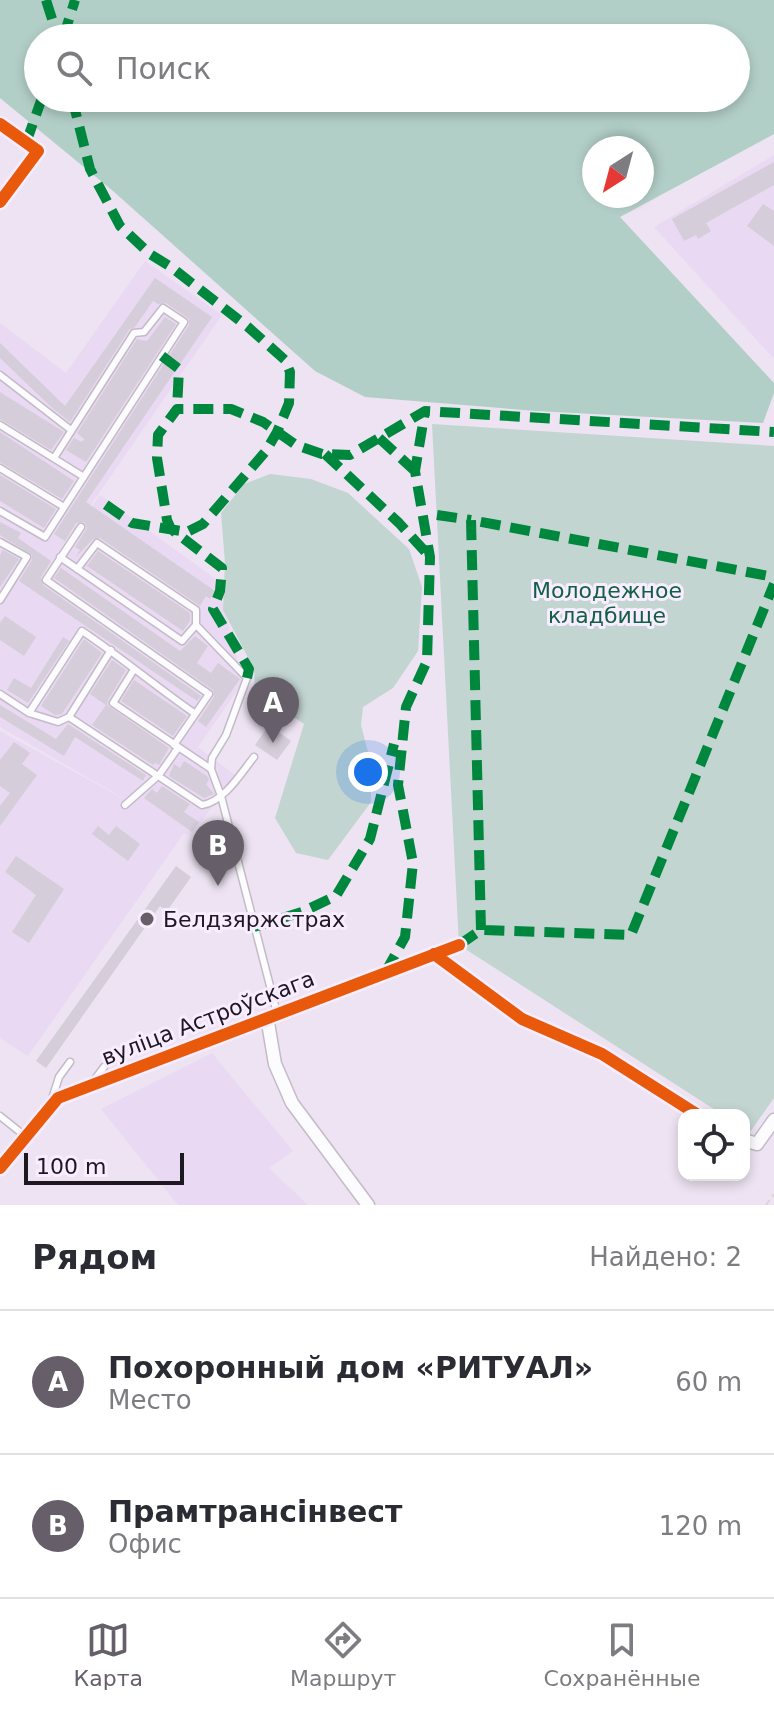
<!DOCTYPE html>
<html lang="ru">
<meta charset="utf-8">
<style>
body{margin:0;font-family:"DejaVu Sans",sans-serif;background:#f7f7f7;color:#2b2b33}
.controls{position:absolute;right:24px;bottom:24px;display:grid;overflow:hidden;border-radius:16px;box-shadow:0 4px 12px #0003}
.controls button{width:72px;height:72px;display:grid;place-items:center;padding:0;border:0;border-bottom:2px solid #e1e1e2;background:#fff;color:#2b2b33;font:40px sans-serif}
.compass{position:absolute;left:582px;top:136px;width:72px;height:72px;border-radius:50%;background:#fff;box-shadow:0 4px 12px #0003;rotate:216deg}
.scale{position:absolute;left:24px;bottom:20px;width:160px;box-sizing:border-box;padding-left:8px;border:4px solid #1e1821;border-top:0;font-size:22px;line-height:28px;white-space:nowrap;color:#1e1821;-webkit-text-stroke:6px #f8edfe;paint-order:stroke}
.you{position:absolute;left:368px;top:772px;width:28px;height:28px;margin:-20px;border:6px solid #fff;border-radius:50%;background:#1a73e8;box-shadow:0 0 0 12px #1a73e833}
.badge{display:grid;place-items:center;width:52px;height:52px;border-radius:50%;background:#665f6a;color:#fff;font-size:26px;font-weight:700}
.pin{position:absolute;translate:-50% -66px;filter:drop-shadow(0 2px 4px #0008)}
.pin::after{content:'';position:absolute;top:42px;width:28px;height:24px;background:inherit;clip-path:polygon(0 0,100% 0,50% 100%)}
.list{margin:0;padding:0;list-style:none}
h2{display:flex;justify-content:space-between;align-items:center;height:104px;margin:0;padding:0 32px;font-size:34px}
h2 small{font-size:26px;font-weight:400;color:#7c7c81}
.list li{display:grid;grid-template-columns:52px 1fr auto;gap:24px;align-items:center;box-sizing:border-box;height:144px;padding:0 32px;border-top:2px solid #e1e1e2}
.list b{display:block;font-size:30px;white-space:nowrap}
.list p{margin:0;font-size:26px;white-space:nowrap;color:#7c7c81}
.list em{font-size:26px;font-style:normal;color:#7c7c81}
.icon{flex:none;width:44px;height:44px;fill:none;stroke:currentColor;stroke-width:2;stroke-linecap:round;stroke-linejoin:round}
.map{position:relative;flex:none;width:774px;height:1205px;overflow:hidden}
.search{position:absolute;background:#fff;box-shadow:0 4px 12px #0003;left:24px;right:24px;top:24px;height:88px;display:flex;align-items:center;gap:20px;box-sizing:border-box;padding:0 28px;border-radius:44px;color:#7c7c81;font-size:30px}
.sheet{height:392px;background:#fff}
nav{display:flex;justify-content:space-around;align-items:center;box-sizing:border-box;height:112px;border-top:2px solid #e1e1e2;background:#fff;font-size:22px;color:#7c7c81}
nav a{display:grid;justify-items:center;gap:4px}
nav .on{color:#665f6a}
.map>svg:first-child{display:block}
.built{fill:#ead9f2}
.green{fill:#c2d5d1}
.forest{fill:#b2cfc7;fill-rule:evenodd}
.building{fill:#d5cdd9}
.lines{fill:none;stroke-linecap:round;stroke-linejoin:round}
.lane-casing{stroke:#c3bbc7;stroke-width:9}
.street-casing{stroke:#c3bbc7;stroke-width:15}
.path{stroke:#d9d6db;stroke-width:2;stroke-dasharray:6 4;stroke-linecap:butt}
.lane{stroke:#fcfbfd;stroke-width:6}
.street{stroke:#fcfbfd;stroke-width:12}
.quiet{stroke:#00873e;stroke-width:10;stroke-dasharray:20 10;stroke-linecap:butt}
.cycleway-casing{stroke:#f8edfe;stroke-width:17}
.cycleway{stroke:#e8590c;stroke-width:12}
.poi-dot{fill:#665f6a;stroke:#f8edfe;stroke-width:3}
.labels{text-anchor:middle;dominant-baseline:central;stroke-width:6;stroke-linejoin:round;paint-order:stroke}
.park-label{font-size:22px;fill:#135f45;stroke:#f8edfe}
.poi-label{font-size:22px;fill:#1e1821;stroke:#f8edfe;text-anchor:start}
.street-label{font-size:22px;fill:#1e1821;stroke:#f8edfe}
</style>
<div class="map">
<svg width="774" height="1205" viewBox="0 0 774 1205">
<rect width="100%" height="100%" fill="#ede3f2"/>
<path class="built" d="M774,155V359L654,227Z
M145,261L222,315L30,593L100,495L217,580L243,682L198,747L235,775L191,836L184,833L28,1056L0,1038V731L146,811L0,727V323L66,373Z
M212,1053L293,1151L269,1168L308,1205H178L101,1109Z"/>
<path class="green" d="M432,424L774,446V1098L750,1132L744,1129V1115H723L459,945Z
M270,474L311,479L348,493L409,549L422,587L418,651L393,688L363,707L361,725L371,764V802L328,860L296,853L275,818L304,724L255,691L254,669L223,610L225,563L221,513L244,484Z"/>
<path class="forest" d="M0,0H774V134L620,217L774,383V393L763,423L536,411L365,397L315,371L113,191L0,98ZM38,38H736V98H38ZM594,148H642V196H594Z"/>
<path class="building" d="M774,162V185L706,223L711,231L698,239L696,235L684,241L672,219Z
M763,204L774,211V246L747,226Z
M155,278L212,317L86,502L215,591L210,599L206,596L200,606L100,538L93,539L75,558L80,550L75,547L87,528L84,522L76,523L65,541L54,534L189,325V319L166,303L158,304L153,301L135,327L129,330L70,422L50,406L0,358V343L65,406Z
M165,317L176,324L86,462L66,450L74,438L82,442L84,439L77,433L137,339L147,341Z
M0,392L64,432L51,450L0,419Z
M0,432L74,481L62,499L0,462Z
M0,475L56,509L44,528L0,501Z
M0,522L21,533L18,538L51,561L41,577L43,585L201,696L197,701L19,581L32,560V555L0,535Z
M3,550L19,559L0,587V555Z
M98,551L190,613V621L183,631L87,566Z
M61,568L180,651L195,636L208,646L197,663L211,673L218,663L240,679L206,727L198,721L214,697L213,690L54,578Z
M5,616L36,637L24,656L0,640V623Z
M63,637L69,641L28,703L7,690L14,678L31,688Z
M84,639L102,653L62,714L55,715L41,706Z
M112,660L126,670L108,700L107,705L169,748L159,765L155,763L153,765L92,725L106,705L90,694Z
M134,680L187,716L173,736L121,701Z
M0,705L56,739L68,724L146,775L143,781L75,737L64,756L0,717Z
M269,725L291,741L277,760L255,745Z
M14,742L30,753L22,764L37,775L0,826V806L10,793L0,786V760Z
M184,761L207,776L209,780L206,784L214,794L204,798L169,776L174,764L180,768Z
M162,786L190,804L184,812L199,822L192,832L144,798L152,789L157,793Z
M98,826L109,835L116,826L140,844L128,861L92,834Z
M16,856L64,889L29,943L12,932L36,895L5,872Z
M176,866L191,877L167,911L160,906L46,1068L36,1061Z"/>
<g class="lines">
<g class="lane-casing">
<path id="lane" d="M0,375L71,430
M0,425L84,477
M0,468L64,507
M0,511L45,537L184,322L163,308L144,332L134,333L54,458
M81,527L46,580L209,694L174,745
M0,542L27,557L0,600
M60,557L182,641L196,625
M77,569L97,543L196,610V625L247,678L226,735L212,758L211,769
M133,671L113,703L211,769L221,796L277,1013
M0,694L29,713L58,722L69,717L111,650
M29,713L82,631C121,657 155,686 194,713
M69,717L202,805C224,802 241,773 254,757
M125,805L159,775L178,748
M92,1083L104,1067
M51,1102L59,1077L70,1062
M0,1116L25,1136"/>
</g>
<g class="street-casing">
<path id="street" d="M0,124L38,151L0,202
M434,954L522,1019L602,1054L698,1115
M267,1017L275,1064L292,1103L368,1205
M744,1140L757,1144L774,1120
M0,1168L58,1098L459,945"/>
</g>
<path class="path" d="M766,1205L774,1194"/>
<use href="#lane" class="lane"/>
<use href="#street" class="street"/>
<path class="quiet" d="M46,0L58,38
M63,38L75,0
M72,98L90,169L120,226L150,254L171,267L248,327L285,360L290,372L289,403L277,432L266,451L203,524L187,532L132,523L99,500
M26,143L42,98
M162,356L179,369L177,409
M379,438L415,471
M325,454L399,523L430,557
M437,515L471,520
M247,678L249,669L213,609L220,591L222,568L171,529L167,520L157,458L158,435L177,409H231L263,422L296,445L322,454L350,455L425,411L774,432
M254,927L302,912L336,896L370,839L394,744
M481,930L471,520L774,577
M459,945L481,930L631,935L774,584
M385,973L405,937L413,863L398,785L406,707L427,661L430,557L415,471L425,411"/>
<g class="cycleway-casing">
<path id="cycleway" d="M0,124L38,151L0,202
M434,954L522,1019L602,1054L698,1115
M0,1168L58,1098L459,945"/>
</g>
<use href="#cycleway" class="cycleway"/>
</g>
<circle class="poi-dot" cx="147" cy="919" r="8"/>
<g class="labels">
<g class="park-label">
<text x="607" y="590">Молодежное<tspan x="607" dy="25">кладбище</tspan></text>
</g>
<g class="poi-label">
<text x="163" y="919">Белдзяржстрах</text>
</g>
<g class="street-label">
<text transform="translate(208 1018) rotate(-21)">вуліца Астроўскага</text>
</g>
</g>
</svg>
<div class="controls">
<button><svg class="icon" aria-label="locate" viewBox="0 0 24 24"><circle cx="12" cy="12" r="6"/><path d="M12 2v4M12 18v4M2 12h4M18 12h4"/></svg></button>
</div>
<svg class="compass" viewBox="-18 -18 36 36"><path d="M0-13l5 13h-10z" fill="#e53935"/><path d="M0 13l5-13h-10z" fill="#7c7c81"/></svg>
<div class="scale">100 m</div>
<div class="you"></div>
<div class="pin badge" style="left:273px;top:743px">A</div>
<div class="pin badge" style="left:218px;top:886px">B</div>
<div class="search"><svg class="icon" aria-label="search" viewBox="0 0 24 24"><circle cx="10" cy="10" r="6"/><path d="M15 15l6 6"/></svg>Поиск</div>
</div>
<section class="sheet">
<h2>Рядом<small>Найдено: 2</small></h2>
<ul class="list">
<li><span class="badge">A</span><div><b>Похоронный дом «РИТУАЛ»</b><p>Место</p></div><em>60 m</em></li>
<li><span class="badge">B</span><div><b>Прамтрансінвест</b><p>Офис</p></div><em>120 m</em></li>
</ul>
</section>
<nav>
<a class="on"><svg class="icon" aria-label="map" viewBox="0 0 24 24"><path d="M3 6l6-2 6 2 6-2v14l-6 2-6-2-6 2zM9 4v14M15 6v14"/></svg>Карта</a>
<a><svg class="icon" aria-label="directions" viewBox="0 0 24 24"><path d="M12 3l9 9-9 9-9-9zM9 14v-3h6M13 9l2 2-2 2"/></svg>Маршрут</a>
<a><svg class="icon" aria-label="saved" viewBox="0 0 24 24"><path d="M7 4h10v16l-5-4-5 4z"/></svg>Сохранённые</a>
</nav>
